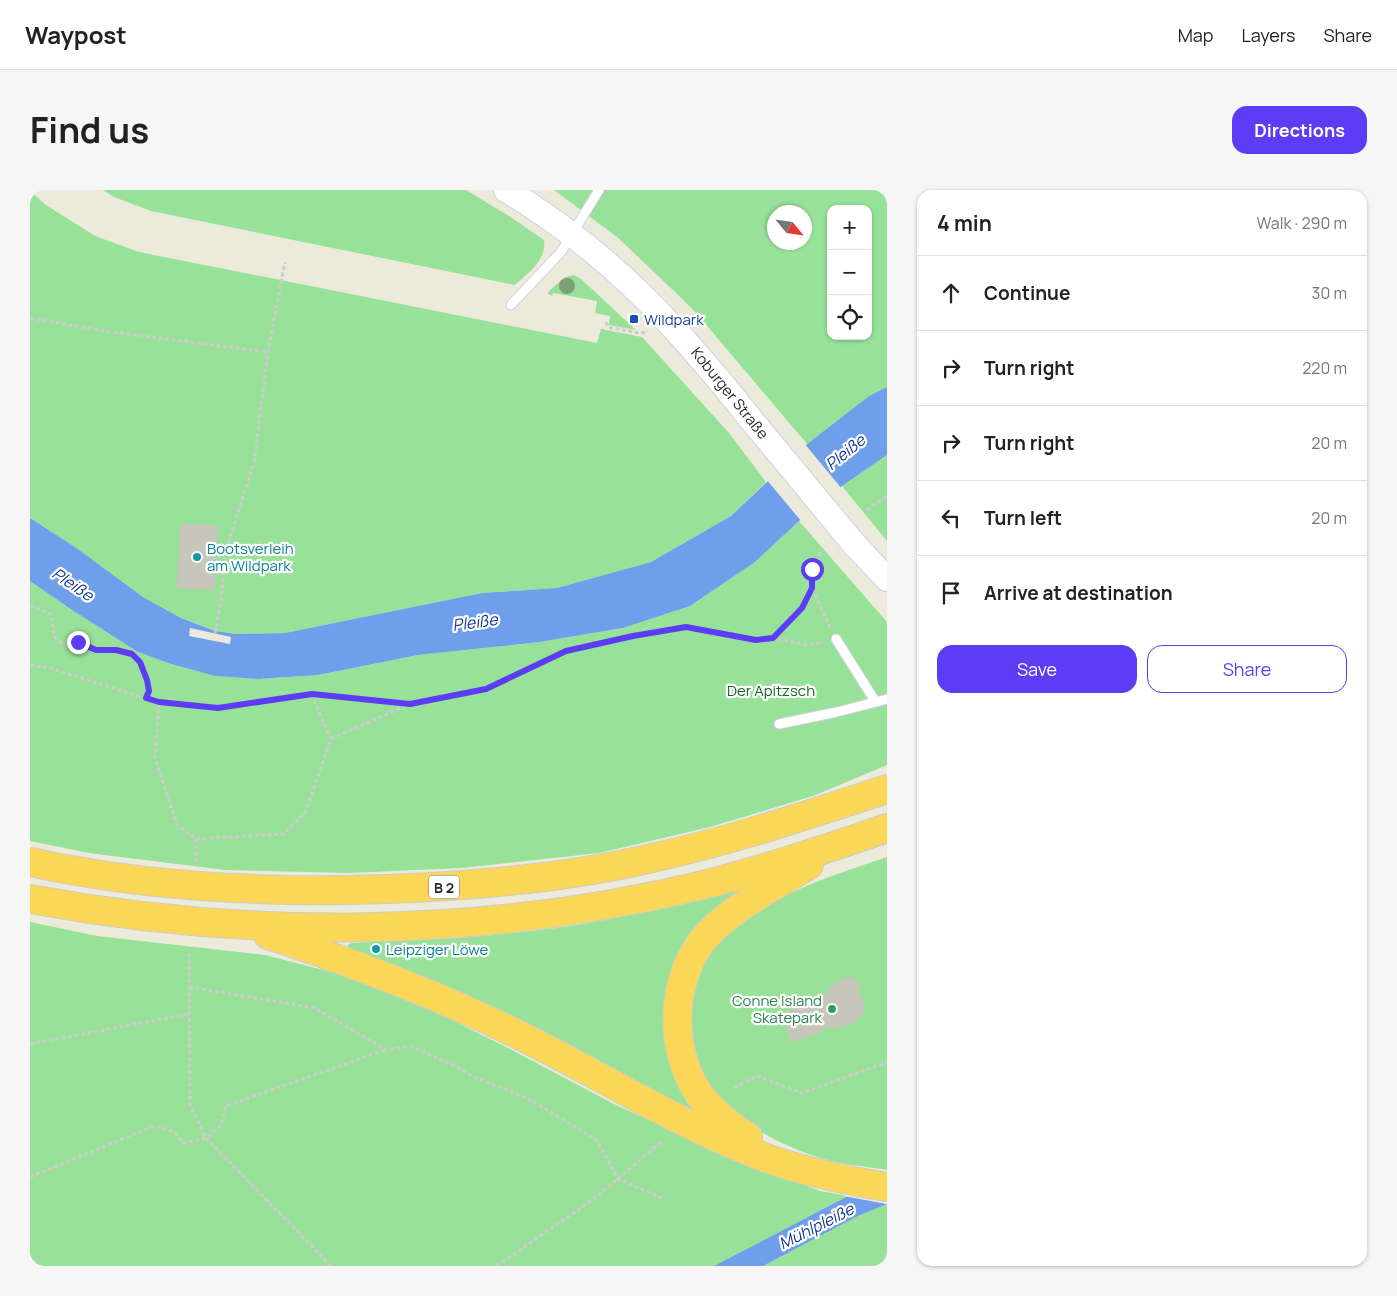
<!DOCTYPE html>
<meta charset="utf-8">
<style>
body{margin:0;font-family:Manrope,sans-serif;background:#f6f6f6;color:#222}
.controls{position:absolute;right:15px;top:15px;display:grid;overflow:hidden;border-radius:10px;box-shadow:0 1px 4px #0004}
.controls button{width:45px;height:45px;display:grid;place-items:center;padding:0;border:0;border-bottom:1px solid #e0e0e0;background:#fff;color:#222;font:25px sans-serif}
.compass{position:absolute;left:737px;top:15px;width:45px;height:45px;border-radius:50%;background:#fff;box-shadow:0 1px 4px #0004;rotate:119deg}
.stop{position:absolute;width:15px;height:15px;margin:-11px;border:4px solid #5c3df5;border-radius:50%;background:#fff}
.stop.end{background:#5c3df5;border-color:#fff;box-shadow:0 1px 5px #0008}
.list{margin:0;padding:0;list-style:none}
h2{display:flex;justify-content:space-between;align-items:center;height:65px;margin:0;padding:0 20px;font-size:21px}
h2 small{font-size:16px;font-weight:400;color:#767676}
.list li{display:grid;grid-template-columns:32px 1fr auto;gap:15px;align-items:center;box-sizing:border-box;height:75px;padding:0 20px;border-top:1px solid #e0e0e0}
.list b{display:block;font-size:19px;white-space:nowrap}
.list em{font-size:16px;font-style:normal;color:#767676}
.actions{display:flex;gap:10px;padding:15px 20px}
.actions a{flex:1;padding:11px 0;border:1px solid #5c3df5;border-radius:15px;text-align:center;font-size:18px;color:#5c3df5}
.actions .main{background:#5c3df5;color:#fff}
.icon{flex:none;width:28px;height:28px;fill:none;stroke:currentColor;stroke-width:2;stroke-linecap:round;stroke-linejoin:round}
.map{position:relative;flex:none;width:857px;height:1076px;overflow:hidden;border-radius:15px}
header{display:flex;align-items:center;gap:30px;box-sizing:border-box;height:70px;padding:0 25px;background:#fff;border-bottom:1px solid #e0e0e0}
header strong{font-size:24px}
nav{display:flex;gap:28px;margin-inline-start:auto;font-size:18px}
.intro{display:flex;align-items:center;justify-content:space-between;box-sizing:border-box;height:120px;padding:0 30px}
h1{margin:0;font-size:35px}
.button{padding:12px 22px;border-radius:15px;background:#5c3df5;color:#fff;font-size:18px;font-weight:700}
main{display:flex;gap:30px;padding:0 30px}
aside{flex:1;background:#fff;border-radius:15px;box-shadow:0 1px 4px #0004}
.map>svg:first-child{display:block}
.green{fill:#98e199;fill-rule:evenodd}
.water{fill:#6f9eeb}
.pier{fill:#ebeadb}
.building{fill:#c6c6ba;stroke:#c6c6b5}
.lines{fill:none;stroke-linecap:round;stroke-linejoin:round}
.lane-casing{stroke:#d3d0e2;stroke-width:11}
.secondary-casing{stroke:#d3d0e2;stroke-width:26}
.highway-casing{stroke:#ccc;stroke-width:30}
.path{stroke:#ccc;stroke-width:3;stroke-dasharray:4 2.5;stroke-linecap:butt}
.lane{stroke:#fff;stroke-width:9}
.secondary{stroke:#fff;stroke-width:24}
.highway{stroke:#fad756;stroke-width:28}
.secondary-bridge-casing{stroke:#d3d0e2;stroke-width:26;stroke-linecap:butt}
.secondary-bridge{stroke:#fff;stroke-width:24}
.tree{fill:#79a077}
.route{stroke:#5c3df5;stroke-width:6}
.transit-dot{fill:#1a4fb4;stroke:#fff;stroke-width:2}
.culture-dot{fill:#0f9aa8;stroke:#fff;stroke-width:2}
.leisure-dot{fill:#2e9e5b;stroke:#fff;stroke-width:2}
.labels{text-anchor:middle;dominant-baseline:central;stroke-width:4.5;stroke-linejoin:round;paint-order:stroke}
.shield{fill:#fff;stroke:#696969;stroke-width:1}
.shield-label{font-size:14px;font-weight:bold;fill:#292929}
.transit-label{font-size:15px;fill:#164399;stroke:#fff;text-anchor:start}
.street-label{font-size:15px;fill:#292929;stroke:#fff}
.culture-label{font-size:15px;fill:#0d838f;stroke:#fff;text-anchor:start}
.park-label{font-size:15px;fill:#1b6426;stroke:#fff}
.leisure-label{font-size:15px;fill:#27864d;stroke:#fff;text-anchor:end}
.water-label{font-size:16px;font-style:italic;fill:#103896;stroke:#fff}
</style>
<header>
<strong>Waypost</strong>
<nav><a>Map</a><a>Layers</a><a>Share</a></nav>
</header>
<div class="intro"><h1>Find us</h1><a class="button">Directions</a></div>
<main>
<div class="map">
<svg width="857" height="1076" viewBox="0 0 857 1076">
<rect width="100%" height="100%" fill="#ebeadb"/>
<path class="green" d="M73,0H436L479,26L514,50C517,70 498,83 485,95L121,21L84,7Z
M524,0H857V197L839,206L777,254L667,124L644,101L587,47ZM801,19H838V146H801ZM744,22H774V52H744Z
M0,1L16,15L65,46L109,62L567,153L571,139L612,147L699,243L736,292L701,326L621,372L527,398L452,403L255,443L206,444L185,441L151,428L113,407L45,357L0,328Z
M544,85L551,89L606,140L579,135L580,126L565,123L567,111L523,103L522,106L518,104L519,101L535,87Z
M857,265V351L812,296Z
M769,331L857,432V575L783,606L680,637L569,663L431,678L318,683L195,680L59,663L0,651V391L42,420L108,462L141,474L185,486L229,489L288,485L388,465L510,452L593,438L660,416L725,372Z
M857,667V980C835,976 812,975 790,968C734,950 674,914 659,854C657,844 659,833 660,823C660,817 659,810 660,804C666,778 689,750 709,734C753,700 805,685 857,667Z
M718,697L647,771L678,928L318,758V755L322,753C396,749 473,747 547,735C605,725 661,711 718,697Z
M0,732L67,746L235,765L317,786L381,810L478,858L584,914L689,962L790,1001L818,1006L684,1076H0Z
M857,1014V1076H733L828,1026Z"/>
<path class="water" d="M857,197V265L812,296L769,331L725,372L660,416L593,438L510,452L388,465L288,485L229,489L185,486L141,474L108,462L42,420L0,391V328L45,357L113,407L151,428L185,441L206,444L255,443L452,403L527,398L621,372L701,326L777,254L839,206Z
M818,1006L857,1014L828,1026L733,1076H684Z"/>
<path class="pier" d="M774,253L812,299L772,332L736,289Z
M160,438L201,447L200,454L159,446Z
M857,987V1014L813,1006Z"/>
<path class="building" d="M151,334L188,336L184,400L147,398Z
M820,787L828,791L829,796L828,802L830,807L834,811L835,820L826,831L808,838L793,837L791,842L775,847L764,819L795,806L800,798L812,789Z
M764,819L775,847L761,852L752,823Z"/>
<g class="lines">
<g class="lane-casing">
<path id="lane" d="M481,115L531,62L569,0
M806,449L845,511
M749,534L807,522L857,509"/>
</g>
<g class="secondary-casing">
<path id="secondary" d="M476,0C578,61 646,135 719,227
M824,354L857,389"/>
</g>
<g class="highway-casing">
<path id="highway" d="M0,672C117,698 238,703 357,699C441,696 527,689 609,671C694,653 775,626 857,599
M0,709C221,750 454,748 673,695C735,679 797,659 857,638
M238,745C327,774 411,806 495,848C573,887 647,933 728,965C769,981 814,990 857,997
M718,947C699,935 682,922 669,904C638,859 640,785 678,744C706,715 745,696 779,675"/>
</g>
<path class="path" d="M0,128L74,141L238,162
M576,132L578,137L609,143L617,142
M837,320L857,306
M791,362L782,379V398L800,437
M0,415L22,425C23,442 21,453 42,456L48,452L65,460H86L102,464L110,472L117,490L119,501L116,508
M185,443L191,410L196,359L224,273L238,162L255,72
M743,448L772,418L782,398
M0,475L21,478L129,513L188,518L281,504L380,514
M129,513L125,568L147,635L166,649L253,644L275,623L301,549L281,504
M301,549L380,514L456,499L536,461L603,446L656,437L726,450L743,448L777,455L793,452
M166,649V673
M159,763L160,915L176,948L301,1076
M159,797L285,818L356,860L381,856L425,876L444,887L497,908L567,950L588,989L632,1008
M0,854L159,824
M704,898L727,886L772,903L857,872
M0,987L124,936L143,941L153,953L176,948L191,935L196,916L355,860
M467,1076L555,1015L588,989L632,951"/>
<use href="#lane" class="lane"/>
<use href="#secondary" class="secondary"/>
<use href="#highway" class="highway"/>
<g class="secondary-bridge-casing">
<path id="secondary-bridge" d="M719,227L824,354"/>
</g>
<use href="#secondary-bridge" class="secondary-bridge"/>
</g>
<circle class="tree" cx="537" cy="96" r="8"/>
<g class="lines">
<path class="route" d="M48,452L66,460H86L102,464L110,472L117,490L119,501L116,508L129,512L188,518L282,504L380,514L456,499L536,461L603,446L656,437L726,450L743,448L772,418L782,398V379"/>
</g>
<rect class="transit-dot" x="599" y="124" width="10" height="10" rx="2.5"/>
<g class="culture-dot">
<circle cx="167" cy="367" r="5"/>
<circle cx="346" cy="759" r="5"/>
</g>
<circle class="leisure-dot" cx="802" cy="819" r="5"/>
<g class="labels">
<rect class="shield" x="399" y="685.5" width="30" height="23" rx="4"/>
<g class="shield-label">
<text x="414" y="697">B 2</text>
</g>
<g class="transit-label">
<text x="614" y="129">Wildpark</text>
</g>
<g class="street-label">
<text transform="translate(700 203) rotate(51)">Koburger Straße</text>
</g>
<g class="culture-label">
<text x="177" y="358">Bootsverleih<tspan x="177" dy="17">am Wildpark</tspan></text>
<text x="356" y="759">Leipziger Löwe</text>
</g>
<g class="park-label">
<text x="741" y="500">Der Apitzsch</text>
</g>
<g class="leisure-label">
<text x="792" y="810">Conne Island<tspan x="792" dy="17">Skatepark</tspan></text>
</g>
<g class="water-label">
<text transform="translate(815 262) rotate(-39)">Pleiße</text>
<text transform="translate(43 394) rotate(34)">Pleiße</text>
<text transform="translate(445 432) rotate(-8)">Pleiße</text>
<text transform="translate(786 1036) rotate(-27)">Mühlpleiße</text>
</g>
</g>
</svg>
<div class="controls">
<button>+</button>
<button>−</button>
<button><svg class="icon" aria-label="locate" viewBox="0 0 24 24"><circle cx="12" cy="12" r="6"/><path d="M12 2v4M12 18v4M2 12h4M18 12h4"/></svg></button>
</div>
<svg class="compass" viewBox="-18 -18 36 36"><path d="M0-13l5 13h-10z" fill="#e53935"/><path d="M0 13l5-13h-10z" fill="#767676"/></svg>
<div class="stop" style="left:782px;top:379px"></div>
<div class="stop end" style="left:48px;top:452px"></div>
</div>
<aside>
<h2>4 min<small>Walk · 290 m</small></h2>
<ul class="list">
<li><svg class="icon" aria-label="ahead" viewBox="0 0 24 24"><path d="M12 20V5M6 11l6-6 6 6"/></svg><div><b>Continue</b></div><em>30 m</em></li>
<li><svg class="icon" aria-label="right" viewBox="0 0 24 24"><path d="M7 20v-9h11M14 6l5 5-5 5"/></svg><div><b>Turn right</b></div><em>220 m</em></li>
<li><svg class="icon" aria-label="right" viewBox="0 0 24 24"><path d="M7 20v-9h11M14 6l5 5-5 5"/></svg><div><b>Turn right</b></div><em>20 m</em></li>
<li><svg class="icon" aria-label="left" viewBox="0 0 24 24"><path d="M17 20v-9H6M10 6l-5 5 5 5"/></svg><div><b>Turn left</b></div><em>20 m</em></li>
<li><svg class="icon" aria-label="arrive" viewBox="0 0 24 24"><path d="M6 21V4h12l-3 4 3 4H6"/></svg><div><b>Arrive at destination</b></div></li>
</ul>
<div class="actions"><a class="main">Save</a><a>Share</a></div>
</aside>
</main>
